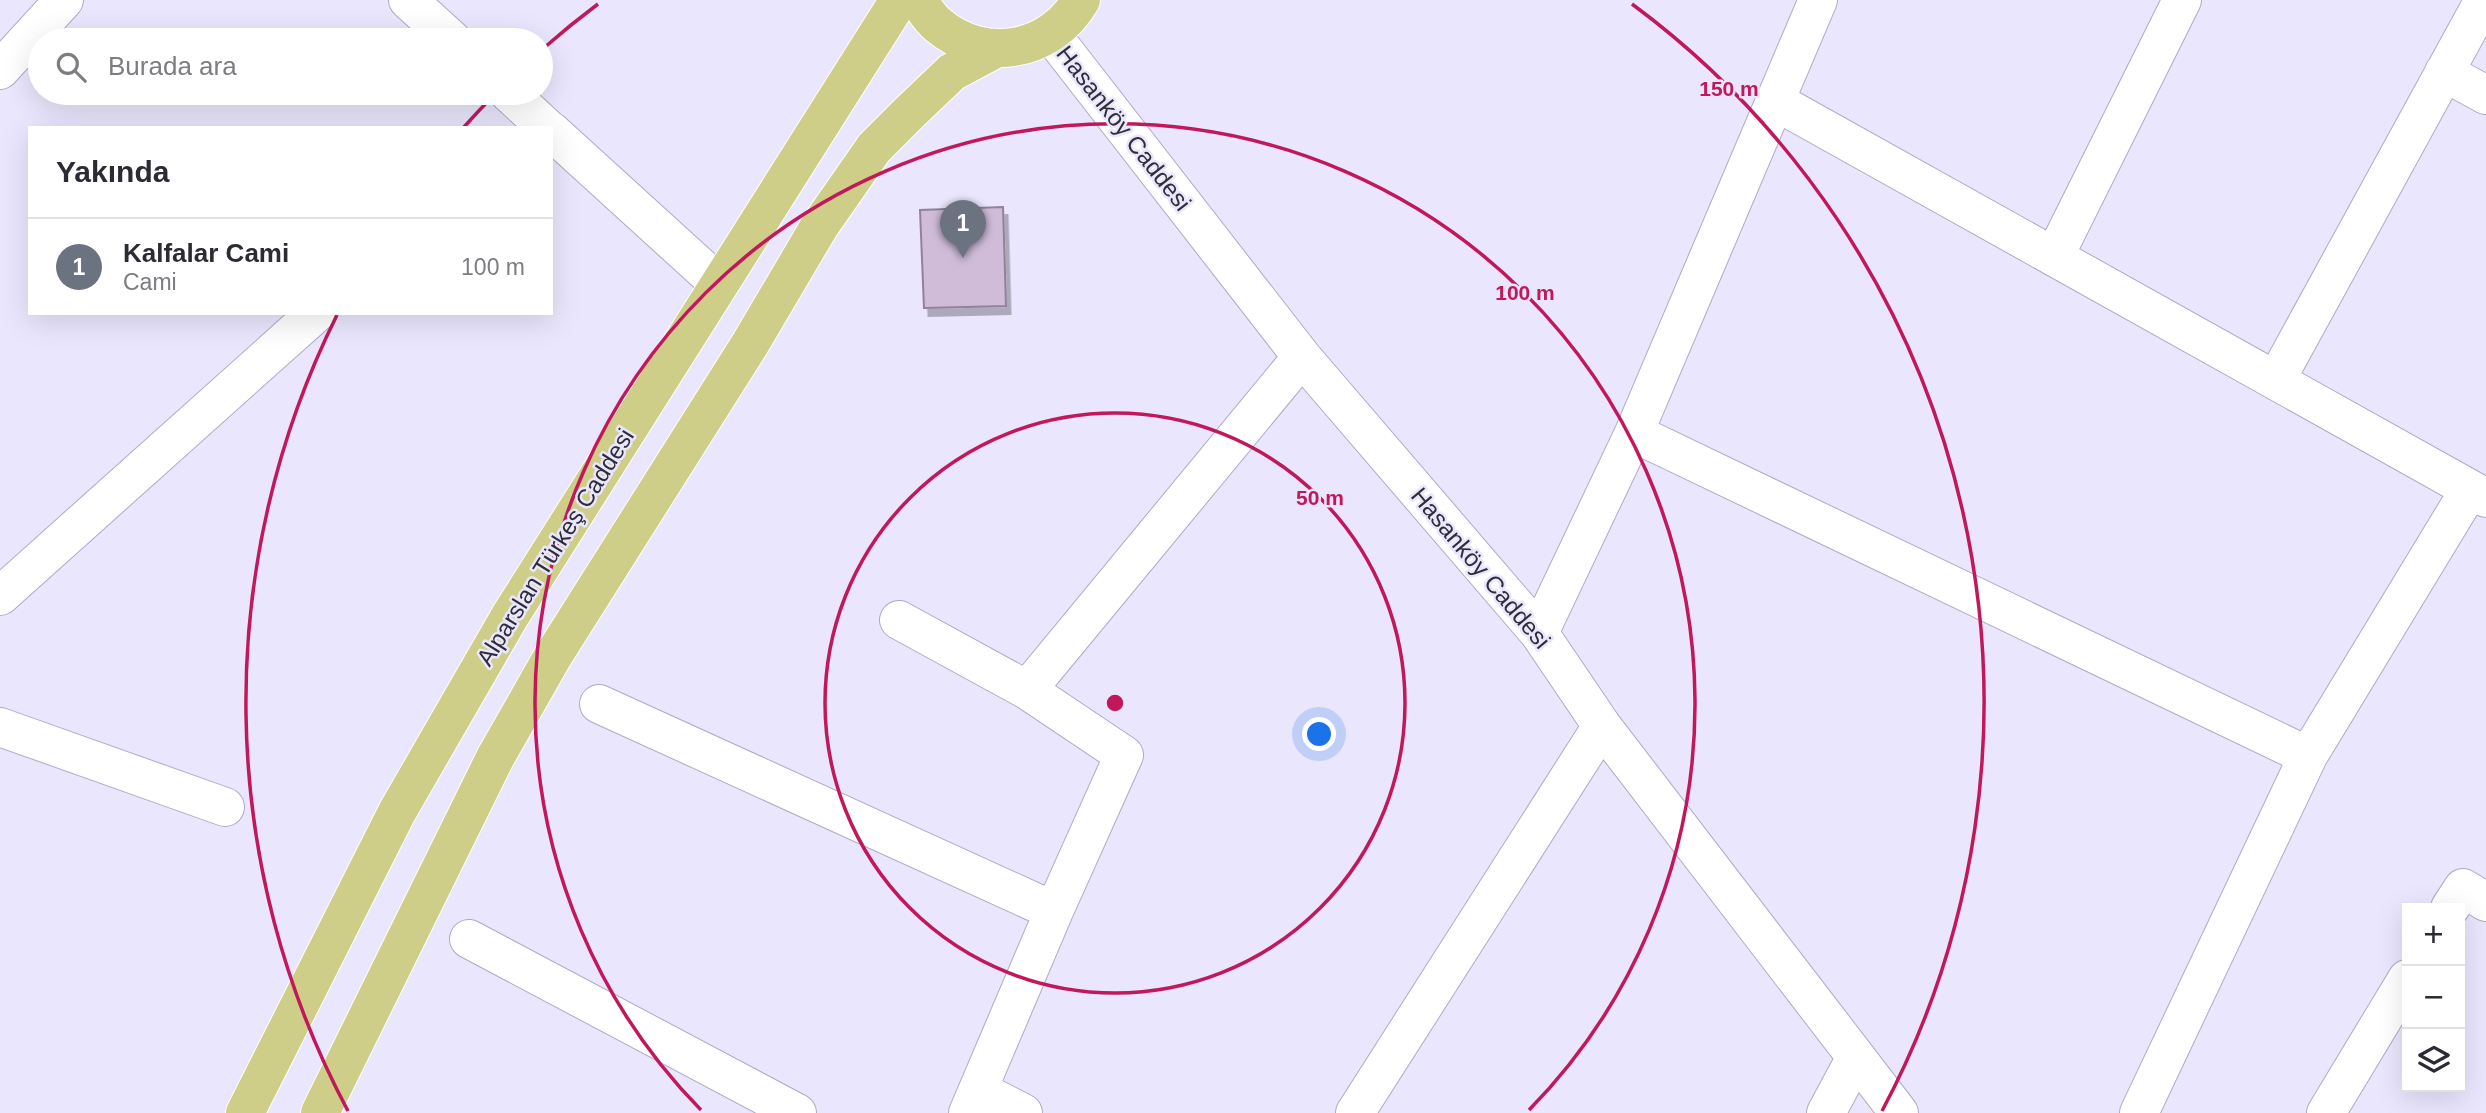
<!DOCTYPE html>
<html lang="tr">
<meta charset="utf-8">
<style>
body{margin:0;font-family:Helvetica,sans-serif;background:#f7f7f7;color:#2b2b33}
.controls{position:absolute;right:21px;bottom:21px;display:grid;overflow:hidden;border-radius:0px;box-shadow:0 7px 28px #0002}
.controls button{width:63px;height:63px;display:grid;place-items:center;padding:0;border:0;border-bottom:2px solid #e1e1e2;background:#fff;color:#2b2b33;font:35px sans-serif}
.you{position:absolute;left:1320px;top:735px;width:24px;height:24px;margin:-18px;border:5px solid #fff;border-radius:50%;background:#1a73e8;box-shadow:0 0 0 10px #1a73e833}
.badge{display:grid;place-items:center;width:46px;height:46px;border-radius:50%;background:#11690f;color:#fff;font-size:23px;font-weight:700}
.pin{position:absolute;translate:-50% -58px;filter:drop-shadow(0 2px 4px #0008)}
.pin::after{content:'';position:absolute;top:37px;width:24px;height:21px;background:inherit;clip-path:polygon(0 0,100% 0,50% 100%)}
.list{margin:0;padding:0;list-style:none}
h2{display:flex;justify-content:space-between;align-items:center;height:91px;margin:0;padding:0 28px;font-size:30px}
h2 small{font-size:23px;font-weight:400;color:#7c7c81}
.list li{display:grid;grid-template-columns:46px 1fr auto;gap:21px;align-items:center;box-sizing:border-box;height:98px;padding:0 28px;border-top:2px solid #e1e1e2}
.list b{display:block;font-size:26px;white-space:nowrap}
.list p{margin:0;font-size:23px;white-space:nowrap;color:#7c7c81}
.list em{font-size:23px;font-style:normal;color:#7c7c81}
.icon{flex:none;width:38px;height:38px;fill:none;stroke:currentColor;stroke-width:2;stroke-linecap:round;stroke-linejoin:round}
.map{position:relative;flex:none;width:2486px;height:1113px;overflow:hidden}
.search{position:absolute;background:#fff;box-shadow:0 7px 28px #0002;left:28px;top:28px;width:525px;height:77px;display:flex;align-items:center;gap:18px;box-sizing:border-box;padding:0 24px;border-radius:38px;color:#7c7c81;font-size:26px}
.panel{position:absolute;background:#fff;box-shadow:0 7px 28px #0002;left:28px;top:126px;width:525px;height:189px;border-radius:0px}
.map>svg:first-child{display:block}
.building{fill:#d0bcd9;stroke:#918299;stroke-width:2;filter:url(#shadow)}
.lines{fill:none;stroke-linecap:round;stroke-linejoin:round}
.minor-casing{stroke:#aeaac5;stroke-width:40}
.major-casing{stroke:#fff;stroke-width:40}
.minor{stroke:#fff;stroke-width:38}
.major{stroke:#cece89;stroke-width:38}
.ring{fill:none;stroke:#c2185b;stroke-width:3.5}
.labels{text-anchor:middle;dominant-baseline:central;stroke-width:5;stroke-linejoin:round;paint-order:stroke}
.street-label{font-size:24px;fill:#2f2d38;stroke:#e9e6fd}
.centre{fill:#c2185b;stroke:#e9e6fd;stroke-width:3.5}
.ring-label{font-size:21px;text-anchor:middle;font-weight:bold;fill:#c2185b;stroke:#e9e6fd;stroke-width:5;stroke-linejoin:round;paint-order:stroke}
</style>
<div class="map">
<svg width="2486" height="1113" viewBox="0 0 2486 1113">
<defs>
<filter id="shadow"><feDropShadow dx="4.5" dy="8" stdDeviation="0" flood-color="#0004"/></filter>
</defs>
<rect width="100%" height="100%" fill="#e9e6fd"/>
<path class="building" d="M1003,207L1006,306L924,308L920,210Z"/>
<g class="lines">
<g class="minor-casing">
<path id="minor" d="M408,0L452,40
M1051,34L1302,357L1539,633L1602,726L1899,1113
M0,70L64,0
M2444,72L2486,95
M509,93L547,128
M1775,101L2486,498
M551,131L718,283
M2054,257L2182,0
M2276,380L2484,0
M1634,433L2308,756
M0,596L316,313
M899,620L1027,690
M1539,633L1634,433L1818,0
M599,704L1054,911
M0,727L225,807
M2450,908L2463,888L2486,902
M469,939L797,1113
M978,1090L1023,1113
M968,1113L1054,911L1124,755L1027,690L1302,357
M1355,1113L1602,726
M1826,1113L1855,1059
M2139,1113L2308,756L2470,489
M2326,1113L2407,979"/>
</g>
<g class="major-casing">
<path id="major" d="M918,0C924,8 930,19 938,25C984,64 1051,52 1081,0
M245,1113L397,812L510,616L899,0
M320,1113L495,758L553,656L750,344L819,227L874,148L909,113L952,72L995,49"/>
</g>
<use href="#minor" class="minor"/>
<use href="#major" class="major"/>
</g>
<g class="ring">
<circle cx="1115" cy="703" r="290"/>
<path d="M701 1110A580 580 0 1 1 1529 1110"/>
<path d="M348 1111A869 869 0 0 1 337 315M464 127A869 869 0 0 1 495 94M545 47A869 869 0 0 1 598 4M1632 4A869 869 0 0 1 1882 1111"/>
</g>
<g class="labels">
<g class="street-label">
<text transform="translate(1124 128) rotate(52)">Hasanköy Caddesi</text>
<text transform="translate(555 547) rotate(-58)">Alparslan Türkeş Caddesi</text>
<text transform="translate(1481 568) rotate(50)">Hasanköy Caddesi</text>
</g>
</g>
<circle cx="1115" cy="703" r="10" class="centre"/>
<g class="ring-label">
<text x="1729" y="96">150 m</text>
<text x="1525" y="300">100 m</text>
<text x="1320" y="505">50 m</text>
</g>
</svg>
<div class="controls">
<button>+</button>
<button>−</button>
<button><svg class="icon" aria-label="layers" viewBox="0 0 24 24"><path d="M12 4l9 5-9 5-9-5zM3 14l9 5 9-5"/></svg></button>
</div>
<div class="you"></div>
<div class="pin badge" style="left:963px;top:258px;background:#6b7280">1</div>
<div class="search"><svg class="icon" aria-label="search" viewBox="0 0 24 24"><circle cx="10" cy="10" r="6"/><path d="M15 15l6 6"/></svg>Burada ara</div>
<section class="panel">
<h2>Yakında<small></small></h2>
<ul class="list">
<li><span class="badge" style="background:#6b7280">1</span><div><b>Kalfalar Cami</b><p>Cami</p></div><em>100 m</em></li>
</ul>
</section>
</div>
